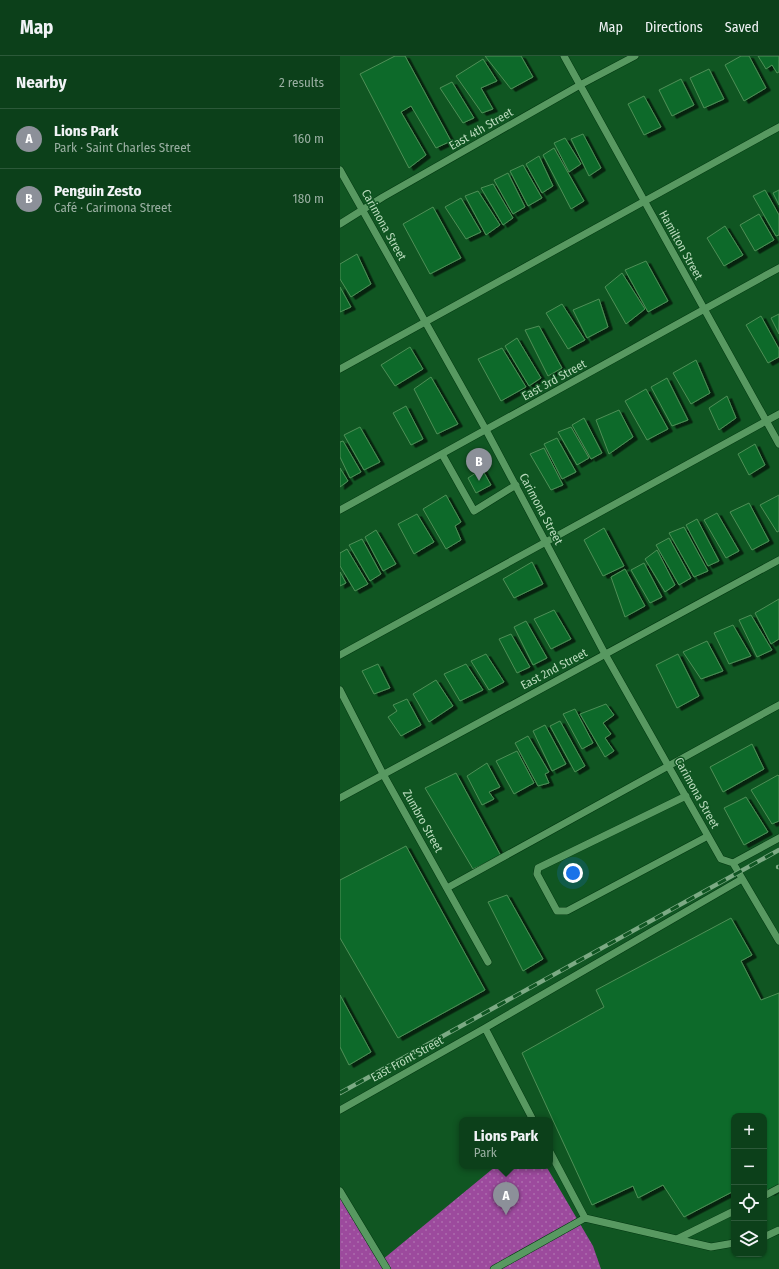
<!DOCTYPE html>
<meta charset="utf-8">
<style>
body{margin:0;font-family:"Fira Sans Condensed",sans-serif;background:#154723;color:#f1f3f6}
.controls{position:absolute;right:12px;bottom:12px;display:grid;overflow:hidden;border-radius:8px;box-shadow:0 1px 3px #0004}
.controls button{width:36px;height:36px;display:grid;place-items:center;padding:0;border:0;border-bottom:1px solid #2c5939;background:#0c401a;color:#f1f3f6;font:20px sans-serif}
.you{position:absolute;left:233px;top:817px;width:14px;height:14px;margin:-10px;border:3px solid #fff;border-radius:50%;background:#1a73e8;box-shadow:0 0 0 6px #1a73e833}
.badge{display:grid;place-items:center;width:26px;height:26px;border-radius:50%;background:#8c9099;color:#fff;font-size:13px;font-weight:700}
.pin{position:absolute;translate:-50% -33px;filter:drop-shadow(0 1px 2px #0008)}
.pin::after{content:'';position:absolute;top:21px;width:14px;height:12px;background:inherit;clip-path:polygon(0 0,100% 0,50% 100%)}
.popup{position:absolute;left:119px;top:1061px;width:94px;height:52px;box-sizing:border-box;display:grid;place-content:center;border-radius:8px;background:#0c401a;filter:drop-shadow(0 1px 3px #0005);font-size:13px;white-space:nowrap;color:#9aafa2}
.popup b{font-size:15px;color:#f1f3f6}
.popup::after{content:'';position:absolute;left:50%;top:100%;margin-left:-8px;border:8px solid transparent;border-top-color:#0c401a}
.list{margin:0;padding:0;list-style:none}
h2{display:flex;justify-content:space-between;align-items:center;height:52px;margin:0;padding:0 16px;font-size:17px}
h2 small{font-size:13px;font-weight:400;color:#9aafa2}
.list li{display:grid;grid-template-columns:26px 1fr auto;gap:12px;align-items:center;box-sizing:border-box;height:60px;padding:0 16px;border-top:1px solid #2c5939}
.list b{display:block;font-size:15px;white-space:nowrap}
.list p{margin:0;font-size:13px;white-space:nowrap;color:#9aafa2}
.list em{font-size:13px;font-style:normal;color:#9aafa2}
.icon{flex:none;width:22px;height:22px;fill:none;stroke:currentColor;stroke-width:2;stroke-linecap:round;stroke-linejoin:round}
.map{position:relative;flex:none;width:439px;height:1213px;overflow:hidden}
header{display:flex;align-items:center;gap:24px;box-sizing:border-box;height:56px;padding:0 20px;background:#0c401a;border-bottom:1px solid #2c5939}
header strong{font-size:19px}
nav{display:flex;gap:22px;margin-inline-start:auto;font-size:14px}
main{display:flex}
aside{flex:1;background:#0c401a}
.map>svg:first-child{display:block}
.grass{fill:url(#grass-dots)}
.building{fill:#0e6b29;stroke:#4e8f57;filter:url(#shadow)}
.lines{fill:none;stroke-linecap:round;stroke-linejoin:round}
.minor-casing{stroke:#023811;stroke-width:8}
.minor{stroke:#589961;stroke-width:7}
.rail-casing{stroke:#7caa84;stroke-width:4.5}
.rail{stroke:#105622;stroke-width:3;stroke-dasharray:9;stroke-linecap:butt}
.labels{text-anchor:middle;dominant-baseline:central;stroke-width:3;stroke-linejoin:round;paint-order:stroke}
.street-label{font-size:12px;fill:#badbbd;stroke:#105622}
</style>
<header>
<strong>Map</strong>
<nav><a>Map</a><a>Directions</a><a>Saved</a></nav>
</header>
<main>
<aside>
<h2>Nearby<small>2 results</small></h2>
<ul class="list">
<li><span class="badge">A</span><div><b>Lions Park</b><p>Park · Saint Charles Street</p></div><em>160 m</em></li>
<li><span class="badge">B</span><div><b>Penguin Zesto</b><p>Café · Carimona Street</p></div><em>180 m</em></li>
</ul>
</aside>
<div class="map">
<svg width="439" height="1213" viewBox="0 0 439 1213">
<defs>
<pattern id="grass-dots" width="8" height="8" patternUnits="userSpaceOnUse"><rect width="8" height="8" fill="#9c4a9d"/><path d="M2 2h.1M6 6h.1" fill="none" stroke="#ac6cad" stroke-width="1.8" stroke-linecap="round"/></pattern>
<filter id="shadow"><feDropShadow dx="4.5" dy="2.5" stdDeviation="0" flood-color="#0009"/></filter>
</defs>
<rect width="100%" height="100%" fill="#105622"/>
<path class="grass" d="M156,1110H206L253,1190L261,1213H0V1135L42,1204Z"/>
<path class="building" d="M55,0H65L111,85L96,92L71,50L61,56L86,99L69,112L20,18Z
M145,0H181L193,21L171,33Z
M401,0H409L426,32L404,45L385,9Z
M418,0H439V16L437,17L432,9L426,13Z
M143,3L157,25L141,32L153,53L142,57L116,20Z
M369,13L384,43L364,52L350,22Z
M341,23L354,49L332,60L319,34Z
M112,26L134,62L123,67L100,32Z
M304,40L321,71L304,79L288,48Z
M243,78L261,112L249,120L231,83Z
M225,82L241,108L229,116L214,87Z
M214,92L244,145L231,153L203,99Z
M199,100L213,130L202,137L186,108Z
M183,109L202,142L188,150L170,115Z
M168,117L185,151L173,158L154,124Z
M153,128L173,162L163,169L141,132Z
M425,134L439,159V179L436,180L413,140Z
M439,134V149L433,137Z
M138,135L160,169L146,179L125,140Z
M121,142L141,176L126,183L105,151Z
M93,151L121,202L90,218L63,168Z
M419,158L434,184L415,195L400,169Z
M385,170L403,199L384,210L367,182Z
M17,198L31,228L11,241L0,223V208Z
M306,205L328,245L308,256L285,214Z
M282,217L305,253L286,268L265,231Z
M0,231L11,251L0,256Z
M259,243L268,271L247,282L233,254Z
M222,248L245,284L228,293L206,257Z
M439,258V278L431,262Z
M421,260L439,293V301L428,307L406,269Z
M199,270L222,312L208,320L185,274Z
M177,282L201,322L189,330L165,290Z
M70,291L83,313L55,330L41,309Z
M162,292L186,331L161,345L138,303Z
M356,304L370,337L351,348L333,317Z
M91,321L118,368L97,378L74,333Z
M327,322L348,364L332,370L311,331Z
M306,333L328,373L307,384L285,345Z
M387,340L396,362L379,374L369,352Z
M66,350L83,383L71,389L53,357Z
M279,354L293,381L269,398L256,364Z
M244,362L262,397L251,403L232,369Z
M20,371L40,406L24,414L4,379Z
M231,371L249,402L237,409L218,376Z
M217,382L236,416L222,423L204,388Z
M3,385L21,416L10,422L0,401V386Z
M415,388L425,409L409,419L398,398Z
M204,392L223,429L211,434L190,398Z
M0,412L8,425L0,431Z
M142,413L151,429L136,437L128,422Z
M106,439L121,466L115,470L121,484L106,493L83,453Z
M439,439V475L437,476L420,449Z
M409,447L429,485L412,494L390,456Z
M377,457L399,495L386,502L364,464Z
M77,458L94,486L74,498L58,468Z
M357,463L379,505L368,510L346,469Z
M344,471L368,515L354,521L329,477Z
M264,472L284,510L263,520L244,484Z
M36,474L56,508L43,515L25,481Z
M329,482L351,522L339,529L316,489Z
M22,483L41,518L30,525L9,489Z
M7,493L28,528L15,535L0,510V497Z
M317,494L335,529L325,536L305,503Z
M192,506L203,528L174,542L163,523Z
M304,507L322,541L310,547L291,514Z
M285,513L305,550L285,561L271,521Z
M0,516L6,527L0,530Z
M439,543V583L431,588L415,557Z
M214,554L231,583L211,593L194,563Z
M411,559L432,594L417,601L399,564Z
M186,565L207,602L193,609L174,571Z
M393,569L411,600L389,608L374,577Z
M171,578L190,611L177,617L159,583Z
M367,585L383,615L361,623L343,596Z
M146,598L164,626L149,634L131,605Z
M338,598L359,640L337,652L316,609Z
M38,608L50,632L34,638L22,615Z
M126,608L143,634L120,645L104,618Z
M96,624L113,650L89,666L73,638Z
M67,643L81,669L61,680L48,661L57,655L53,649Z
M266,648L274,659L263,667L271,678L265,682L274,695L265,701L240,658Z
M235,653L253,687L242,693L223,658Z
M220,665L245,710L235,716L210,670Z
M205,669L226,708L212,715L193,675Z
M188,680L209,716L205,718L209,727L198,730L175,687Z
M412,688L424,713L383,736L370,711Z
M177,695L194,727L174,738L156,705Z
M147,707L160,731L149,736L154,743L142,749L127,720Z
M116,717L161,800L133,813L85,732Z
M438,719L439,720V765L432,768L411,734Z
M406,741L428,776L404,789L384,752Z
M66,790L145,934L58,982L0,882V824Z
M167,839L203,903L183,915L148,846Z
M391,862L412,899L401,905L421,944L439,937V1131L430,1137L424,1129V1060H394V1135L344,1161L323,1129L298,1142L293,1130L252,1149L182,997L264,951L256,934Z
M0,939L31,996L9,1009L0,991Z"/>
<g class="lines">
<g class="minor-casing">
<path id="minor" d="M224,0L439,388
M0,114L146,374L265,598L381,803L393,807L439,782
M0,168L43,141L240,29L295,0
M0,313L439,71
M102,398L134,455L176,429
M0,454L439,212
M0,599L439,358
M0,634L43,718L148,906
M346,740L198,812L197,818L217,855H227L368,780
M0,742L439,504
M393,807L439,885
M107,832L439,649
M145,972L193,1064
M0,1054L145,972L402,823
M210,1096L245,1162
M0,1135L47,1213
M424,1140L439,1132
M424,1181L439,1174
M337,1183L394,1155
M154,1213L245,1162L371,1191L394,1187"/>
</g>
<use href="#minor" class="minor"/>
<g class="rail-casing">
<path id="rail" d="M438,811H439
M0,1037L439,794"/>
</g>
<use href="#rail" class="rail"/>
</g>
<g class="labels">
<g class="street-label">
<text transform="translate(141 73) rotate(-30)">East 4th Street</text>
<text transform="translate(44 169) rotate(61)">Carimona Street</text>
<text transform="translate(341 189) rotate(61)">Hamilton Street</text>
<text transform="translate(214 324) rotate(-29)">East 3rd Street</text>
<text transform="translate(201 453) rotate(62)">Carimona Street</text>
<text transform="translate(214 613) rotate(-28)">East 2nd Street</text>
<text transform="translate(357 737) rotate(61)">Carimona Street</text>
<text transform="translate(83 765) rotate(61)">Zumbro Street</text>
<text transform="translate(67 1003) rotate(-29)">East Front Street</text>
</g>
</g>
</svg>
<div class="controls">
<button>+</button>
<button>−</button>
<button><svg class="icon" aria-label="locate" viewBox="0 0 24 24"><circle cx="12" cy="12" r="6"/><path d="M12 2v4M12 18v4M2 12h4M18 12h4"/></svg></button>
<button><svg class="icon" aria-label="layers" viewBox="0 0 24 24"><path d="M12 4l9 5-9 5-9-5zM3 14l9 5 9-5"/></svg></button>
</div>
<div class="you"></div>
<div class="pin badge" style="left:166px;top:1159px">A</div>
<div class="popup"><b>Lions Park</b>Park</div>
<div class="pin badge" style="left:139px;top:425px">B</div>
</div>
</main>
